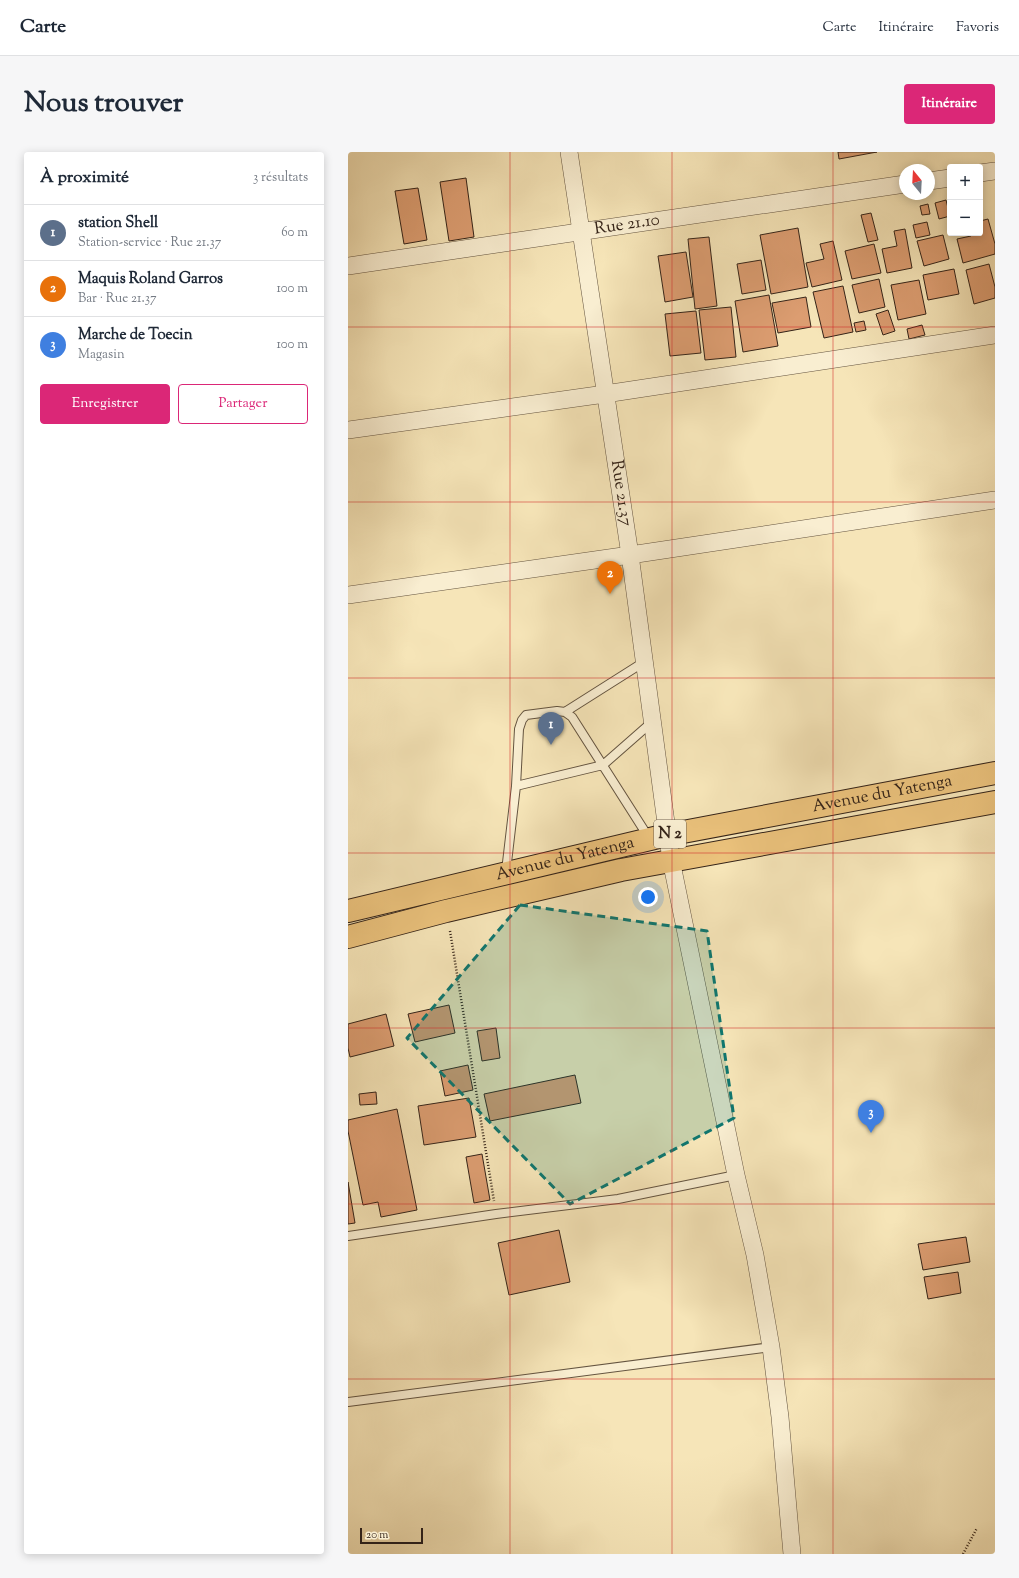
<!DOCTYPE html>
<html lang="fr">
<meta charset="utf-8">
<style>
body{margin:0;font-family:"Sorts Mill Goudy",serif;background:#f6f6f7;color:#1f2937}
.controls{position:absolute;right:12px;top:12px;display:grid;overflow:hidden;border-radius:4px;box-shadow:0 2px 10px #0003}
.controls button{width:36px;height:36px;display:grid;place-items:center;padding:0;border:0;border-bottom:1px solid #e0e1e3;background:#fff;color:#1f2937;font:20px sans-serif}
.compass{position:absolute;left:551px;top:12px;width:36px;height:36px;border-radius:50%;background:#fff;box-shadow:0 2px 10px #0003;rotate:342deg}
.scale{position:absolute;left:12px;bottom:10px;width:63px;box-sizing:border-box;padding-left:4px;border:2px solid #342318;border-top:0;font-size:11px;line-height:14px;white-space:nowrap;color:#342318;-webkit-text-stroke:3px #f9eed1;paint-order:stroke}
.you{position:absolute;left:300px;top:745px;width:14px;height:14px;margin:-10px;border:3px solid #fff;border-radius:50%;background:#1a73e8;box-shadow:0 0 0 6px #1a73e833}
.badge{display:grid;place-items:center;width:26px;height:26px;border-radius:50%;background:#db2777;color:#fff;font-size:13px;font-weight:700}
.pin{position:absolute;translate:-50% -33px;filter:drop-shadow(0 1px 2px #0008)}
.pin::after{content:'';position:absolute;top:21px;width:14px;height:12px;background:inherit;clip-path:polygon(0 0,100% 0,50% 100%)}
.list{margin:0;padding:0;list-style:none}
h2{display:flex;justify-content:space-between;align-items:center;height:52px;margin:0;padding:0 16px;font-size:17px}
h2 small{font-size:13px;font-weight:400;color:#747a83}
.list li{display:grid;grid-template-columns:26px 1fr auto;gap:12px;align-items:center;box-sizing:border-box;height:56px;padding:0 16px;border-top:1px solid #e0e1e3}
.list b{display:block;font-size:15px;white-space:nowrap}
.list p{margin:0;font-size:13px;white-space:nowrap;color:#747a83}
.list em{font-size:13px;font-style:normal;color:#747a83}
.actions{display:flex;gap:8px;padding:12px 16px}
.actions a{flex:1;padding:9px 0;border:1px solid #db2777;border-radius:4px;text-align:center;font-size:14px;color:#db2777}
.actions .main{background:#db2777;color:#fff}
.map{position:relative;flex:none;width:647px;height:1402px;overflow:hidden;border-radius:4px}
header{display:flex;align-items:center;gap:24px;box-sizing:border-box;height:56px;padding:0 20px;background:#fff;border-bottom:1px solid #e0e1e3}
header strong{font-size:19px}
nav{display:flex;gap:22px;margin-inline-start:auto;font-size:14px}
.intro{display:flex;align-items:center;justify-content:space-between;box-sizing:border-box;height:96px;padding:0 24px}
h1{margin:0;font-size:28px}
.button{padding:10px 18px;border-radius:4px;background:#db2777;color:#fff;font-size:14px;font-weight:700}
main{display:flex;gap:24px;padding:0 24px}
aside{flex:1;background:#fff;border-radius:4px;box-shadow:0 2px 10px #0003}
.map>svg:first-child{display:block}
.building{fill:#dc9d71;stroke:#342318}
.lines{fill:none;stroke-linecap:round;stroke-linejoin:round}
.lane-casing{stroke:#645440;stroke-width:10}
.street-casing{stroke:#645440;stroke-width:18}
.primary-casing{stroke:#342318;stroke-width:24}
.path{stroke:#342318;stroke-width:2.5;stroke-dasharray:1 2;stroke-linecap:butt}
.lane{stroke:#f9eed1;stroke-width:8}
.street{stroke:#f9eed1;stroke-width:17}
.primary{stroke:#ebc27c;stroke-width:22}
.marked{fill:#0f766e;fill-opacity:0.2;stroke:#0f766e;stroke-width:3;stroke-dasharray:8 5;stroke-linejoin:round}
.grid{fill:none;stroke:#d62828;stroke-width:1;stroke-opacity:0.55}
.labels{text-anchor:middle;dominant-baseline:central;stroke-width:3;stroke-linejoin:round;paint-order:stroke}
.shield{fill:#f9eed1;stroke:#6f6050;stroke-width:1}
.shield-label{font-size:16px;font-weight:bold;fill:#342318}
.street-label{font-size:17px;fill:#342318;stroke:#f9eed1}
</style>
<header>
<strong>Carte</strong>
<nav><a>Carte</a><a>Itinéraire</a><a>Favoris</a></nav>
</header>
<div class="intro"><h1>Nous trouver</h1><a class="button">Itinéraire</a></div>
<main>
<aside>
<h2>À proximité<small>3 résultats</small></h2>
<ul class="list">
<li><span class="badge" style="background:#5c6f8a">1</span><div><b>station Shell</b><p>Station-service · Rue 21.37</p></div><em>60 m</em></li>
<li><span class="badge" style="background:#e8710a">2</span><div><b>Maquis Roland Garros</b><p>Bar · Rue 21.37</p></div><em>100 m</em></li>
<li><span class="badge" style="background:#3f7fe0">3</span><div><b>Marche de Toecin</b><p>Magasin</p></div><em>100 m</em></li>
</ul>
<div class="actions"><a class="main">Enregistrer</a><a>Partager</a></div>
</aside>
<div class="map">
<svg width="647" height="1402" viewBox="0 0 647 1402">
<rect width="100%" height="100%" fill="#f6e5b8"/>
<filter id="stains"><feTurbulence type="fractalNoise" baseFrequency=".005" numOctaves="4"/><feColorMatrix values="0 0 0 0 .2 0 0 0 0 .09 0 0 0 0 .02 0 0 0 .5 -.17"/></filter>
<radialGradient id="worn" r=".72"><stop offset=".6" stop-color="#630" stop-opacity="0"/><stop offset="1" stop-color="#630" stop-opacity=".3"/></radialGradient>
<path class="building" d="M490,0H529L491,7Z
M118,26L126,85L101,89L92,30Z
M70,36L79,88L56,92L47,39Z
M598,48L602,64L591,67L587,51Z
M580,52L582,62L574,63L572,54Z
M523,61L530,88L520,90L513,63Z
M640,67L647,92V102L615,111L609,87L623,84L622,81H632V69Z
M579,70L582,83L568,86L565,73Z
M450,76L460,135L423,142L412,83Z
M557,77L564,116L539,121L534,97L549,94L546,79Z
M595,83L601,107L576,114L569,89Z
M361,85L369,154L347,157L340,87Z
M485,89L494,128L464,135L458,111L476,107L472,92Z
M526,92L533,121L504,127L497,99Z
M338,100L345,145L317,150L310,104Z
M413,108L418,138L394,142L389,112Z
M641,112L647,135V146L626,152L618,118Z
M606,117L611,142L580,148L575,123Z
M531,127L537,155L511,161L504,133Z
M571,128L578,162L550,168L543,133Z
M495,134L505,180L476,186L465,140Z
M421,143L430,194L395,200L387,149Z
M458,145L463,175L430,181L424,151Z
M383,155L388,205L357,208L351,158Z
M540,158L547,179L535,183L528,162Z
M348,159L353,201L322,204L317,162Z
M516,169L518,178L508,180L506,171Z
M574,173L577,183L561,187L559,177Z
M101,853L107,881L67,890L60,862Z
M38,862L46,894L2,905L0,896V872Z
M148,876L152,906L134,909L129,879Z
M120,913L125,938L97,944L92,919Z
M227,923L233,951L142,969L136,942Z
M28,940L29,952L12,953L11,942Z
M121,946L128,985L76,993L70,954Z
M49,957L69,1058L33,1065L30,1050L15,1053L0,979V968Z
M134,1002L142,1048L126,1051L118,1005Z
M0,1030L7,1071L0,1072Z
M211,1078L222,1130L161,1143L150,1091Z
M618,1085L622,1110L575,1118L570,1092Z
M610,1120L613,1141L580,1147L576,1125Z"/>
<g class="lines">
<g class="lane-casing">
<path id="lane" d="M217,560L296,510
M168,634L255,613L304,570
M158,719L168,634L171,577L174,568L178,563L209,559L217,560L224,565L301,686
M0,1084L148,1062L270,1047L388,1023
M0,1250L423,1195"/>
</g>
<g class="street-casing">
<g id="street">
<path id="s1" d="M221,0L282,403L323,708L388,1023L407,1103L423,1195L432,1265L444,1402"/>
<path d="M632,21L647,19"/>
<path d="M581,29L602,26"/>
<path id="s2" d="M0,114L557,32"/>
<path d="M0,278L257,242L647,183"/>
<path d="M0,443L282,403L647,348"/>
</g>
</g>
<g class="primary-casing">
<g id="primary">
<path id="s3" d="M0,759L319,683L647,621"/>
<path d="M0,785L98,759L273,718L647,650"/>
</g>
</g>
<path class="path" d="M102,779L146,1049
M615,1402L629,1376"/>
<use href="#lane" class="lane"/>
<use href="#street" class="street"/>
<use href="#primary" class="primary"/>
</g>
<path class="marked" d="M172,753L359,779L386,966L222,1052L59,886Z"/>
<path class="grid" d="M162,0V1402M324,0V1402M485,0V1402M0,175H647M0,350H647M0,526H647M0,701H647M0,876H647M0,1052H647M0,1227H647"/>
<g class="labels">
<rect class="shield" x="306" y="668" width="32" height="28" rx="3"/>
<g class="shield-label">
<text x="322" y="682">N 2</text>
</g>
<g class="street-label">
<text stroke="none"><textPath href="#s2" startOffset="282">Rue 21.10</textPath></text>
<text stroke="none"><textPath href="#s1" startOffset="345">Rue 21.37</textPath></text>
<text stroke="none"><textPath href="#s3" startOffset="547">Avenue du Yatenga</textPath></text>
<text stroke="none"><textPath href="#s3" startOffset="223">Avenue du Yatenga</textPath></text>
</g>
</g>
<rect width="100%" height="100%" filter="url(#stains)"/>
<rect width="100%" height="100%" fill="url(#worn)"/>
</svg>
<div class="controls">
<button>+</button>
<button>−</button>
</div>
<svg class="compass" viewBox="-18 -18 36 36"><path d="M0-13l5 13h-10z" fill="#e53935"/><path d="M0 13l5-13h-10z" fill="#747a83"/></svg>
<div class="scale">20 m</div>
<div class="you"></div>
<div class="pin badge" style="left:203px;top:593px;background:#5c6f8a">1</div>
<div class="pin badge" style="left:262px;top:442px;background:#e8710a">2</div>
<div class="pin badge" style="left:523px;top:981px;background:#3f7fe0">3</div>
</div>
</main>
